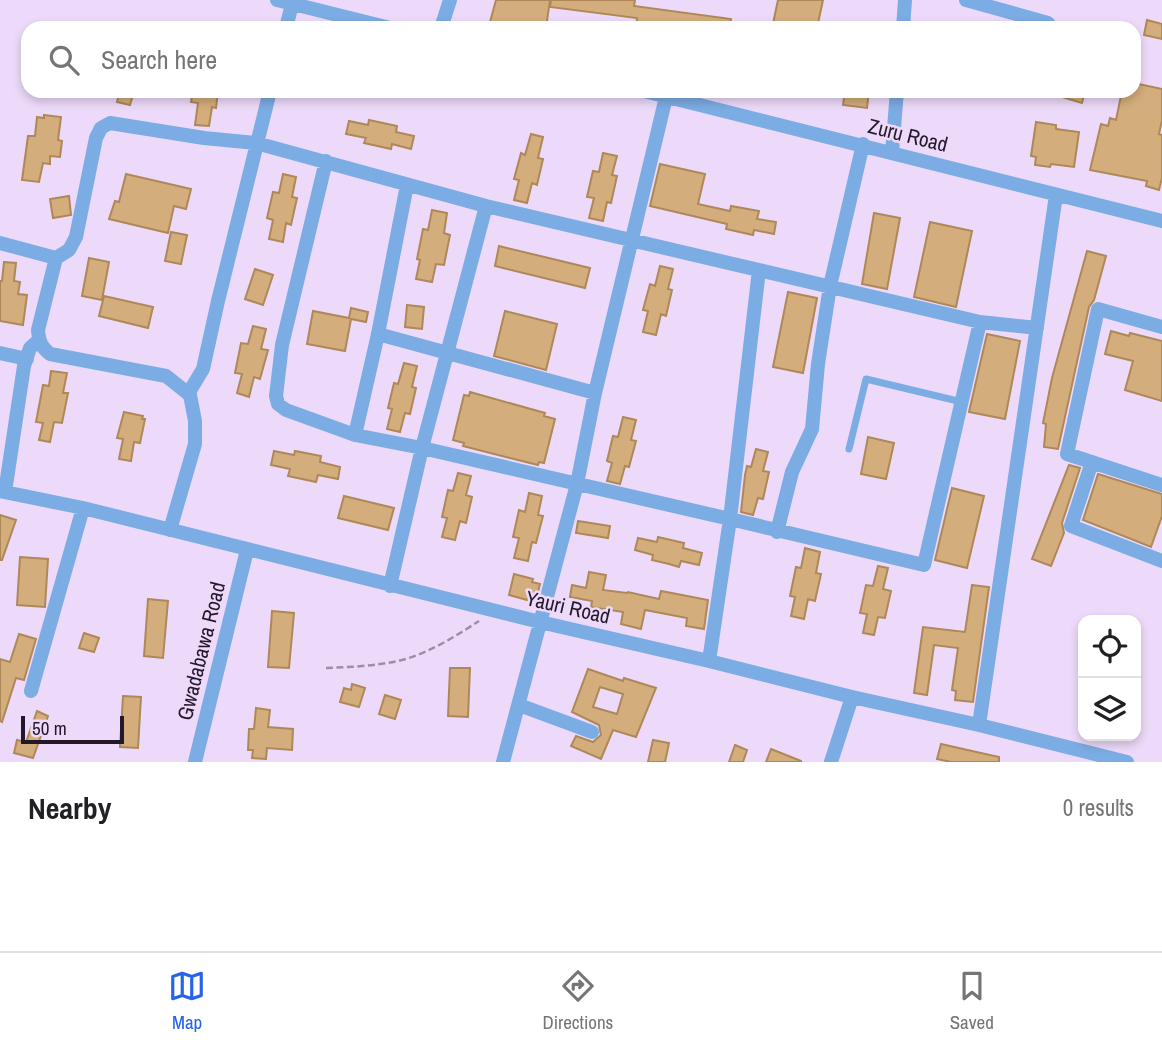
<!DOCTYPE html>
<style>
body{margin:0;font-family:"Archivo Narrow",sans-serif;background:#f6f6f6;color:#202124}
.controls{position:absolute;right:21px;bottom:21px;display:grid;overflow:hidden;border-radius:14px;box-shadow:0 4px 10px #0003}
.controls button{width:63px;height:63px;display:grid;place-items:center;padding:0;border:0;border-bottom:2px solid #e0e0e0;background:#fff;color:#202124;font:35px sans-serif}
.scale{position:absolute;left:21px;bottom:18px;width:103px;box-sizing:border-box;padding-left:7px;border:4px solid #23172a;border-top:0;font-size:19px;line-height:24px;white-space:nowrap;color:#23172a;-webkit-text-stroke:5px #eddafa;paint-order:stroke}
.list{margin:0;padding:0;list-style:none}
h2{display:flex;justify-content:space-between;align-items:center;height:91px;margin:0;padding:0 28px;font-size:30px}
h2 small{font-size:23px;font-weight:400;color:#757577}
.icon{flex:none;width:38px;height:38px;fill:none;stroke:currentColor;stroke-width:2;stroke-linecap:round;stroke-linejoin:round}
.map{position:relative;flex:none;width:1162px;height:762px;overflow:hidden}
.search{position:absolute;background:#fff;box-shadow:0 4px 10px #0003;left:21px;right:21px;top:21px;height:77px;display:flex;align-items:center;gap:18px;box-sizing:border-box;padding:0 24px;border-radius:21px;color:#757577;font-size:26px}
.sheet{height:189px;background:#fff}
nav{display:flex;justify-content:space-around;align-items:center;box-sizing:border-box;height:98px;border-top:2px solid #e0e0e0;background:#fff;font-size:19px;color:#757577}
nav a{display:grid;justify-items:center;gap:4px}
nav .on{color:#2563eb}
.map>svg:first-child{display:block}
.building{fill:#d4ad7c;stroke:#ae8858;stroke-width:2;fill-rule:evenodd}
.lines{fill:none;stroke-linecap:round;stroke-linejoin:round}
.path{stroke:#9e8da8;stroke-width:2.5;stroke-dasharray:7 3.5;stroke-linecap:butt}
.lane{stroke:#7cace4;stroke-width:7}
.street{stroke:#7cace4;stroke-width:14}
.labels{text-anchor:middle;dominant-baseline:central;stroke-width:5;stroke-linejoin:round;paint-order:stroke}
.street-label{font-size:21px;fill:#23172a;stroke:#eddafa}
</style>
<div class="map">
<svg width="1162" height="762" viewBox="0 0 1162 762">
<rect width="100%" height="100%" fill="#eddafa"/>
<path class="building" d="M496,0H550L546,28H514L490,22Z
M551,0H635L634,6L731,19L729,28H636L637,18L550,7Z
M778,0H823L817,28H772Z
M1147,20L1162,24V39L1144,35Z
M1134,83L1162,89V120L1159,134L1162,135V178L1159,190L1146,186L1147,181L1090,170L1101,124L1108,126L1110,118L1116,120L1122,91H1134Z
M120,91H134L130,105L117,102Z
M193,91H218L216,108L212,107L209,126L195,125L198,103L191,102Z
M845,91H869L867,108L843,105Z
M1052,91H1085L1082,103L1052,94Z
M44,115L61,117L58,140L62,141L60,157L50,156V164L43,163L39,182L22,180L28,136H35L37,117L44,118Z
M369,120L397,126L396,132L414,136L411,149L392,144L391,149L364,143L366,138L346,134L349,121L368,125Z
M1036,122L1056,125V129L1079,132L1074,167L1051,164L1050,167L1035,165L1036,157L1031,156Z
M531,134L543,137L538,158L543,159L537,185L532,183L527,203L514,200L519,180L514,179L521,153L525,155Z
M603,153L617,156L612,175L617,176L611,203L607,202L603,221L589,218L594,198L587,197L593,171L599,172Z
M660,164L705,174L698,204L730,211L731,206L759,211L757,219L776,222L774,234L754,230L753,235L726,229L727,224L650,206Z
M126,174L191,189L186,209L174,206L168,233L109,219L115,201L119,202Z
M283,174L296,177L292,197L297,198L291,225L286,223L283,242L269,239L273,220L267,218L273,192L279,193Z
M69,196L71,215L53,218L50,199Z
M432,210L447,213L444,233L450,235L444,265L436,264L432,282L416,279L420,260L417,259L423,229L428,230Z
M874,213L900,218L887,289L862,284Z
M930,222L972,231L956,307L914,297Z
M171,232L187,235L181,264L165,261Z
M499,246L590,268L585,288L495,266Z
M1087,251L1106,256L1094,300L1089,307L1058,449L1044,447L1046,424L1043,423L1052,378Z
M89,258L109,262L102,300L82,296Z
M4,262L16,263L14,281L20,282L18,294L27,295L23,325L0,321V281H2Z
M660,266L673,269L668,289L672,290L666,316L661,314L656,335L643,332L648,311L643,310L650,284L655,286Z
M255,269L273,275L263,305L245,299Z
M788,292L817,298L803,373L773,367Z
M104,296L153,307L148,328L99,316Z
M407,305L424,307L422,329L405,327Z
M351,308L368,312L366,322L351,319L345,351L307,344L313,311L349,318Z
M505,311L557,324L546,370L494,356Z
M253,326L266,329L261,349L268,350L260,379L254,377L249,397L237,393L242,374L235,373L241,343L248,344Z
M1111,331L1129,336L1130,333L1162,341V401L1125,390L1133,361L1105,354Z
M987,334L1020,341L1005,419L969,412Z
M404,363L417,366L412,387L416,388L410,414L405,413L400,432L387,429L392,409L388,408L394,383L398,384Z
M51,371L67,373L63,393H68L62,423L54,422L50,442L39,440L43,423L36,422L43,385L49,386Z
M470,392L545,413L544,416L555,419L544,463L539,462L538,465L510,458L463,446L464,443L453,440L464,395L469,396Z
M124,412L143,416L142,419H145L140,443L134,442L131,461L119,459L123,439L117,438Z
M623,417L636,420L631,440L636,441L629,467L625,466L620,484L607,481L612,463L607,461L613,436L618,437Z
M868,437L894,443L886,479L861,474Z
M756,449L768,452L763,471L769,472L763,499L758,498L753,515L741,512L745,475L747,466L751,467Z
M274,451L294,455L295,451L321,456L320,462L340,467L338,479L318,475L316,482L288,476L290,469L271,465Z
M1069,465L1080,468L1062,523L1064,533L1051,566L1032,559Z
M458,473L471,476L466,495L472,497L466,523L460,521L455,540L442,537L447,518L442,517L448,490L453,491Z
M1098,474L1162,494V516L1151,547L1083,520Z
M952,488L984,496L967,568L935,560Z
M529,493L542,496L538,515L543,516L536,543L532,542L528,561L514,558L519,538L513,537L519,510L525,512Z
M344,496L394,508L388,530L338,518Z
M0,515L16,520L2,560H0Z
M578,521L610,526L608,538L576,533Z
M658,537L684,543L683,548L702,553L699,565L681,561L679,567L669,564L652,560L653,555L635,550L638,538L657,542Z
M805,548L820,552L816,573L821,574L815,601L808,599L804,619L791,616L795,597L790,596L796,567L801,568Z
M20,557L48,559L45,607L17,605Z
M878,566L888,568L883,589L891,591L885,618L878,617L874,635L863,633L867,614L860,613L866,585L873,586Z
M589,572L606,575L603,590L627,593L628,592L659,599L661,591L708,600L704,629L686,626L687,618L645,610L641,629L621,624L623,612L591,607L592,601L570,597L572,585L586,588Z
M514,574L533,579L532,582L540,584L537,596L529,594L527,600L509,595Z
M972,585L989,587L973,702L955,700L956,691L952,690L958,648L934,645L927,695L914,693L923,627L965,632Z
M148,599L168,601L163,658L144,656Z
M272,611L294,613L289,668L268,667Z
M84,633L99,638L94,652L79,648Z
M19,634L36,639L24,680L16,678L2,722L0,721V659L10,662Z
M450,668H470L468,717L448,716Z
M588,669L623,681L624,678L656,688L636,737L613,730L601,759L571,746L576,736L593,742L601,735L599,725L572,712ZM600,687L623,694L617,714L593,707Z
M352,684L365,688L359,707L340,702L344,688L351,690Z
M385,695L401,700L395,719L379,714Z
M123,696L141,697L138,748L120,747Z
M256,708L270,710L268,727L293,729L292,750L267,748L266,759L252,758L253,750H248L249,729H254Z
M37,711L48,716L33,758L14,753L17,740L26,742Z
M653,740L669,743L665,762H648Z
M941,744L999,757V762H951L937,759Z
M735,745L747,750L743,762H729Z
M771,749L801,761V762H766Z"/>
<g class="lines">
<path class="path" d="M326,668C351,667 377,666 402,660C429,653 456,636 479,621"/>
<path class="lane" d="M849,449L866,379L962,402"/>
<path class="street" d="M277,0L390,28
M966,0L1048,23
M286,28L292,4
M441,28L450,0
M903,28L905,0
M644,91L1162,221
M892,152L897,91
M326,161L282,345L276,396L278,404L286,410L355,435L422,448L730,519L709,661
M486,206L980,322L1037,328
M0,243L56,258
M759,270L730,519L924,565L980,322
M1162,327L1098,309L1067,454L1162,485
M378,334L595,393
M0,353L27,359
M188,394L203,369L218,301L270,91
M355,435L378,334L407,185
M1092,462L1071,526L1162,561
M0,491L83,508L540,622L709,661L852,697L979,725L1127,762
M5,492L24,366L30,348L39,340
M170,530L195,444V421L190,395L166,376L50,354C41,347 39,341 38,330L56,258L69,250L76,237L96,138L101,128L110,123L204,138L256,143L486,206L422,448L390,586
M777,532L792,472L812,429L818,364L830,286L863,144
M31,691L83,508
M519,705L592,732
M979,725L1056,195
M195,762L247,550
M503,762L577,484L595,393L666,97
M831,762L852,697"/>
</g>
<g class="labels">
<g class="street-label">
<text transform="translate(908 135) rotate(14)">Zuru Road</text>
<text transform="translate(568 607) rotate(13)">Yauri Road</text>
<text transform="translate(201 651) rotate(-76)">Gwadabawa Road</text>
</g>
</g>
</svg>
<div class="controls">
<button><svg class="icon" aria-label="locate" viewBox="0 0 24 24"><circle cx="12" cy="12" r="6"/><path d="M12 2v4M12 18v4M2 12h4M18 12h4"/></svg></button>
<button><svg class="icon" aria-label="layers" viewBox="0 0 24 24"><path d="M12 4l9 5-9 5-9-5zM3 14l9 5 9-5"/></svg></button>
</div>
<div class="scale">50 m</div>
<div class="search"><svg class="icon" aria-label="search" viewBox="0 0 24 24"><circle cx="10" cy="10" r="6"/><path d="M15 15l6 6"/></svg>Search here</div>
</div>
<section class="sheet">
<h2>Nearby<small>0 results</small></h2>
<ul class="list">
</ul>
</section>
<nav>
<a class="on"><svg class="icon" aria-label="map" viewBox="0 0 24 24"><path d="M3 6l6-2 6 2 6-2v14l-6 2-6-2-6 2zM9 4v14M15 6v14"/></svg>Map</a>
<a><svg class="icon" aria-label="directions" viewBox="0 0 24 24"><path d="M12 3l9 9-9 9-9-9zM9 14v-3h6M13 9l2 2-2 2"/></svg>Directions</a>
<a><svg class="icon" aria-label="saved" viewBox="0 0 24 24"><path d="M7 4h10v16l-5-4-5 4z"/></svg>Saved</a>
</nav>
